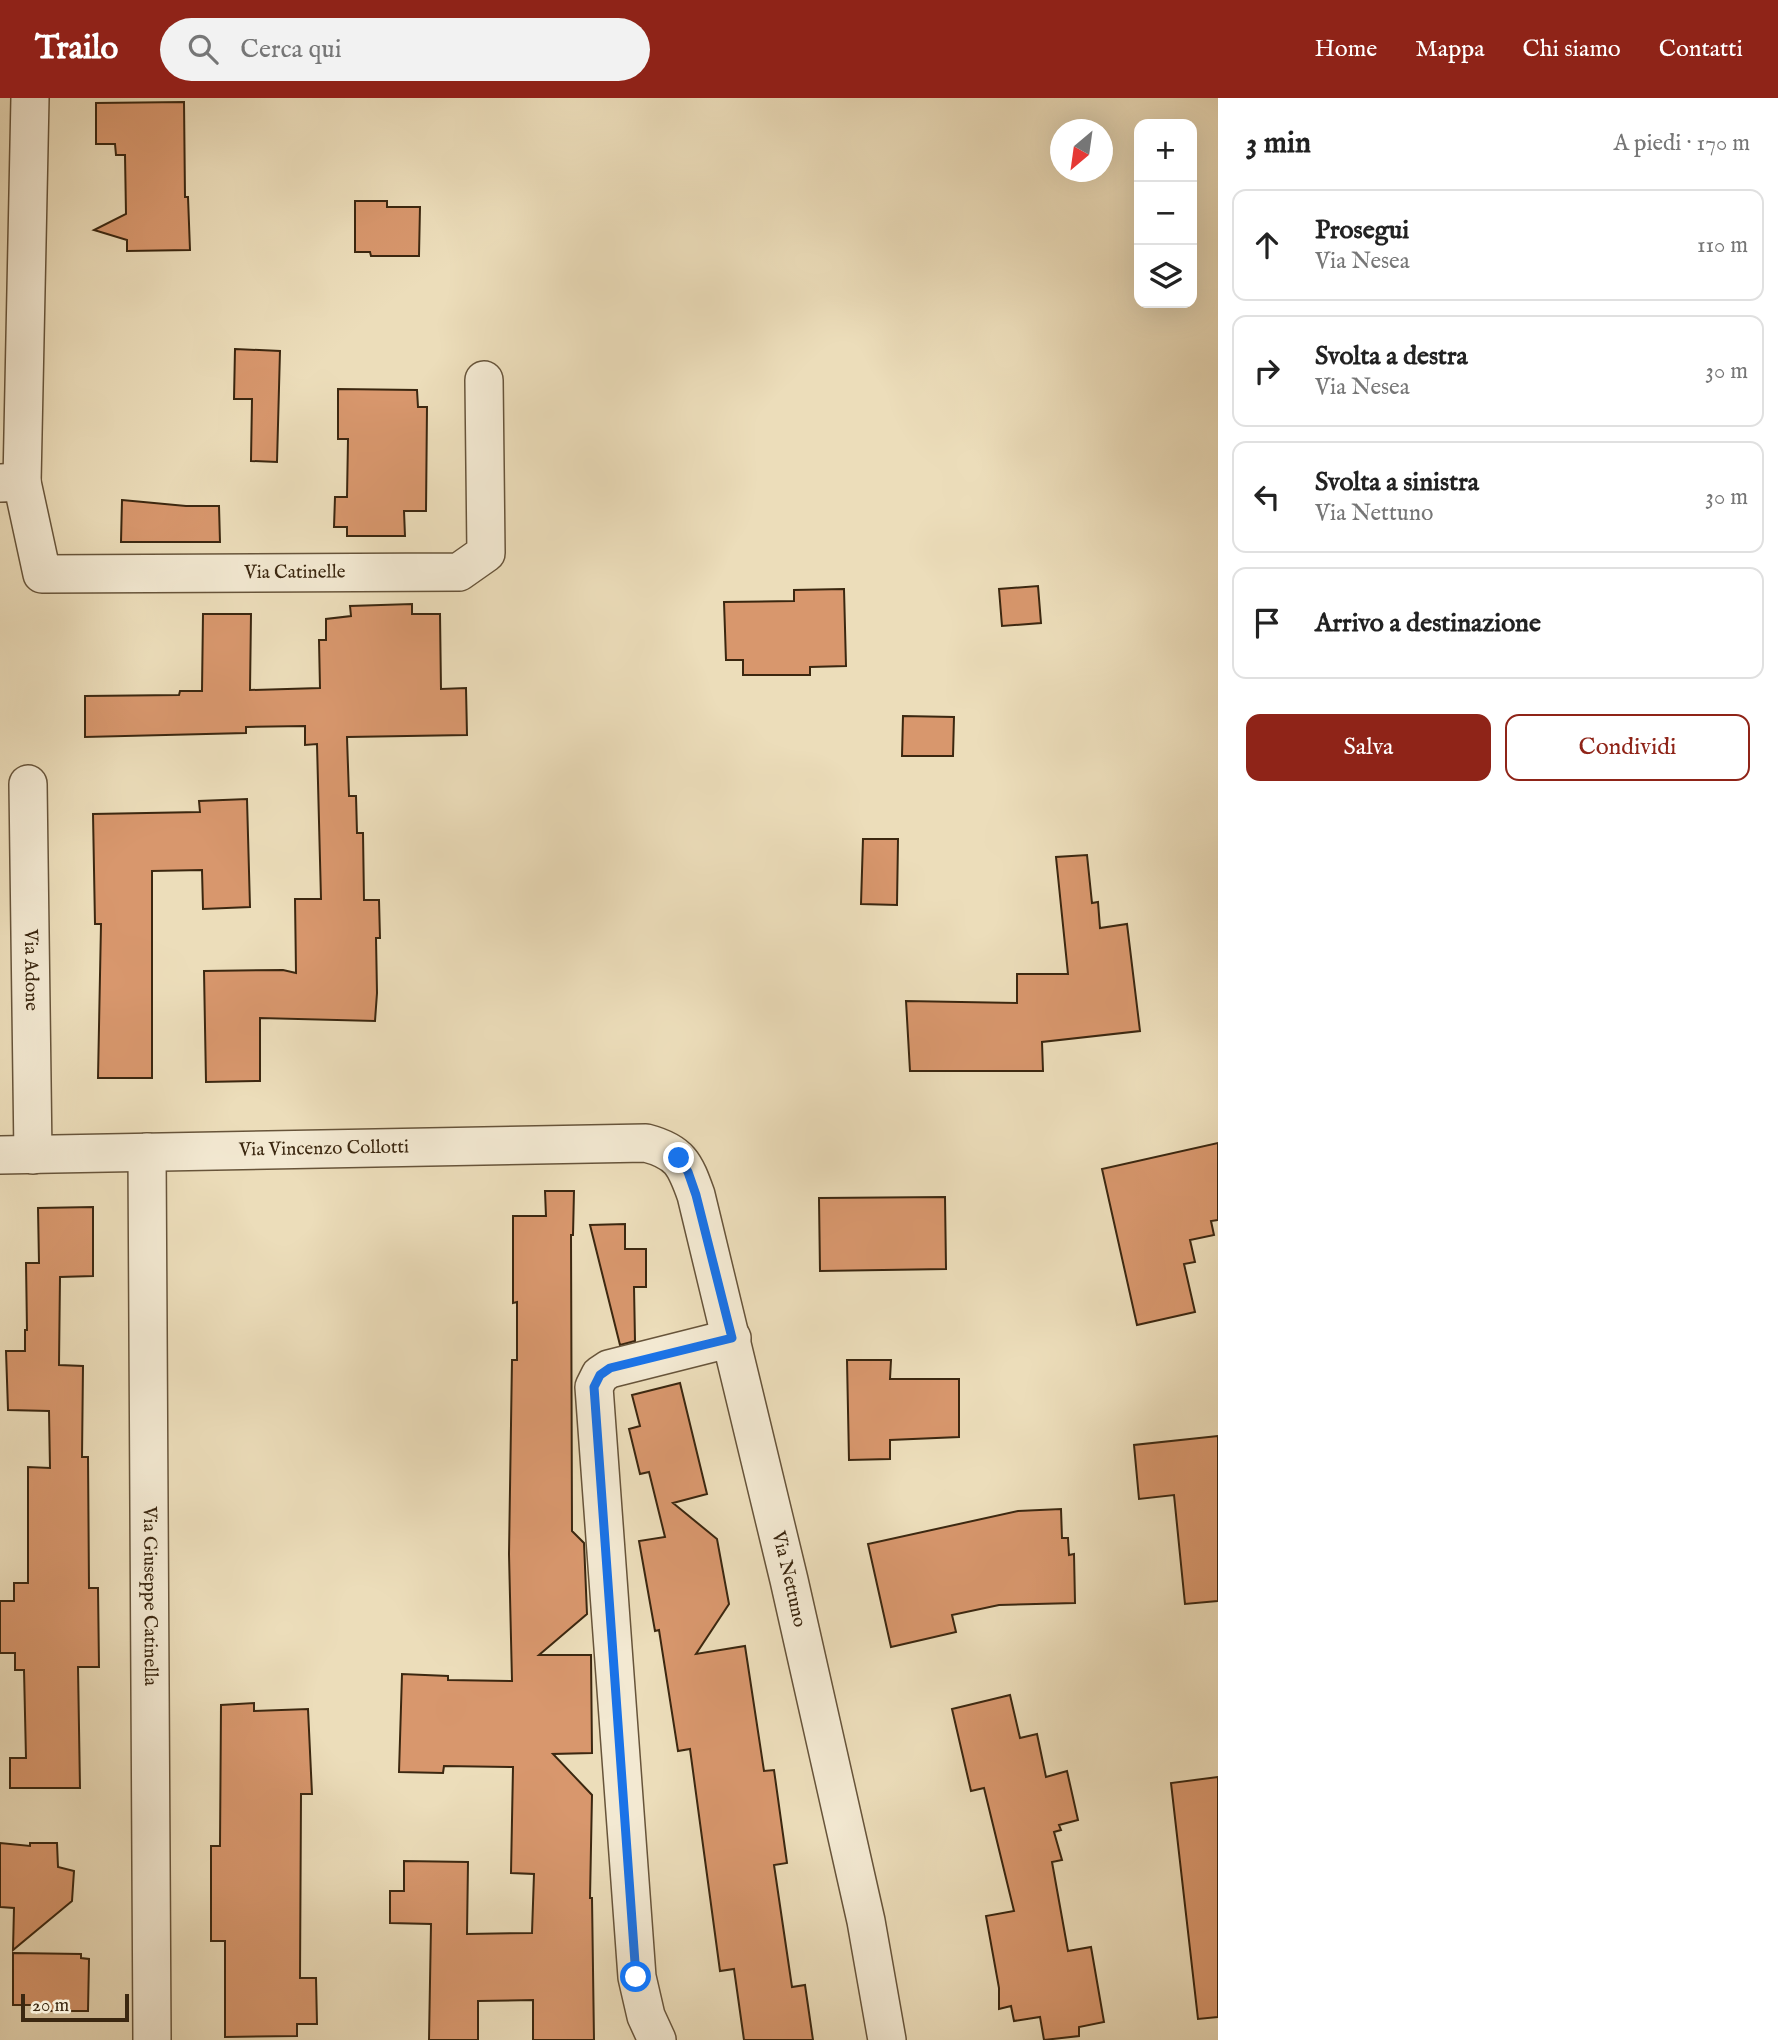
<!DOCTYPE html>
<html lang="it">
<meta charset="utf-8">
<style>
body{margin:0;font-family:"IM FELL English",serif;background:#f2f2f2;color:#222}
.controls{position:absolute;right:21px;top:21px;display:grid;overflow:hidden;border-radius:14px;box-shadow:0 7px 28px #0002}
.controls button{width:63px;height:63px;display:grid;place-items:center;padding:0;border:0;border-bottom:2px solid #e0e0e0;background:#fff;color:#222;font:35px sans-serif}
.compass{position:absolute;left:1050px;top:21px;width:63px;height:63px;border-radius:50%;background:#fff;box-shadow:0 7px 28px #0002;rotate:209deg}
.scale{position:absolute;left:21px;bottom:18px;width:108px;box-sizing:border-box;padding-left:7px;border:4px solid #3b2710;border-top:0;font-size:19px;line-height:24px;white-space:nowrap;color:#3b2710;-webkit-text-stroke:5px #f3e9d2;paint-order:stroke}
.stop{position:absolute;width:21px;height:21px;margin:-16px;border:5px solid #1a73e8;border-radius:50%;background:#fff}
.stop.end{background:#1a73e8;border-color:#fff;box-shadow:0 2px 7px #0008}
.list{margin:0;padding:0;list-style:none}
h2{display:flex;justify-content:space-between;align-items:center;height:91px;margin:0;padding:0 28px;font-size:30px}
h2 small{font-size:23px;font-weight:400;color:#767676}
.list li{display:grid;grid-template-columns:46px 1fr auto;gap:21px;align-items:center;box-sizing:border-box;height:112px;margin:0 14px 14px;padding:0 14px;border:2px solid #e0e0e0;border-radius:14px}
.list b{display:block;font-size:26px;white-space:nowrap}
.list p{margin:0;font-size:23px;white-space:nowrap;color:#767676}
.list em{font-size:23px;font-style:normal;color:#767676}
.actions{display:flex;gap:14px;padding:21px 28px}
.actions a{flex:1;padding:16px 0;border:2px solid #8f2418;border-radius:14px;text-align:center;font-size:24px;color:#8f2418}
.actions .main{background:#8f2418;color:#fff}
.icon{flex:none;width:38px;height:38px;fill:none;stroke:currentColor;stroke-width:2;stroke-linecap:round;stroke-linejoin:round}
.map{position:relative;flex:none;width:1218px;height:1942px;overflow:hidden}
header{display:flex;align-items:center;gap:42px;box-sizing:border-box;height:98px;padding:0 35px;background:#8f2418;color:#fff}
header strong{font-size:33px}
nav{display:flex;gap:38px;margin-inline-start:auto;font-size:24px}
.search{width:490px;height:63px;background:#f2f2f2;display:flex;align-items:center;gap:18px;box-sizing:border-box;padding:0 24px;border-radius:38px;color:#767676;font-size:26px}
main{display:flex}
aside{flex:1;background:#fff}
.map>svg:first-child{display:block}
.building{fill:#d8976d;stroke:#3b2710;stroke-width:2}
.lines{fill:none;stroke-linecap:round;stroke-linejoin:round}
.minor-casing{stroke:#67543a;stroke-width:40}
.minor{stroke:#f3e9d2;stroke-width:37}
.route{stroke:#1a73e8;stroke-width:9}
.labels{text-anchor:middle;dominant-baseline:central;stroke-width:5;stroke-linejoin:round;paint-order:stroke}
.street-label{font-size:19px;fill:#3b2710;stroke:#f3e9d2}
</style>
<header>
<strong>Trailo</strong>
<div class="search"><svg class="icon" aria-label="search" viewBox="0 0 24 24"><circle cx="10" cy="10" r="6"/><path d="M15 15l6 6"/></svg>Cerca qui</div>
<nav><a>Home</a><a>Mappa</a><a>Chi siamo</a><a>Contatti</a></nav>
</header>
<main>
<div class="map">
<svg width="1218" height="1942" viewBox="0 0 1218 1942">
<rect width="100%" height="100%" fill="#ecddba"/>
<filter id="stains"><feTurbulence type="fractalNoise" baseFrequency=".00286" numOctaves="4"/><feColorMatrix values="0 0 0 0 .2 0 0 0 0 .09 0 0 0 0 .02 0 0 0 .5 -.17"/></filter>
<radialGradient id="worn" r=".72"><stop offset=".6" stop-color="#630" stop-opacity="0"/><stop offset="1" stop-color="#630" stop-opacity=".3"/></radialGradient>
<path class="building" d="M184,4L185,99H188L190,152L127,153V142L94,132L126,116L125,57H116L115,46H96V5Z
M355,103H387V109H420L419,158H371L370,154H355Z
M235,251L280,253L277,364L251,363L252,301H234Z
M338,291L417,292L418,309H427L426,413H404L405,438H347V429H334L335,399H347L348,341H338Z
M122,402L186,408H219L220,444H121Z
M1038,488L1041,525L1002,528L999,491Z
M844,491L846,568L810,569V577H743V562H726L724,504L794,503V492Z
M412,506V516H440L441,591L466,590L467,637L347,639L349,698H356L357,735H363L364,802H379L380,840H376L377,895L375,923L260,920V983L206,984L204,873L283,872L296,875L295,801H321L317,646L305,647V628L246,629V635L85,639V598L179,597L180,593H202L203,516H251L250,592L320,590L319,542H326V521L351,518L350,508Z
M903,618L954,619L953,658H902Z
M247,701L250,809L203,811L202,772L152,773V980H98L101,826H95L93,716L200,714L199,703Z
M863,741H898L897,807L861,806Z
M1087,757L1092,805L1098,804L1100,830L1127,826L1140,933L1042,944L1043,973H910L906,903L1017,905V876H1068L1056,759Z
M1218,1045V1122L1211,1123L1214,1137L1190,1142L1195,1164L1184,1166L1195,1214L1137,1227L1102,1071Z
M545,1093H574L573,1137H571L572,1433L584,1445L587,1516L539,1557H591L592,1655L553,1656L592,1697L590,1800H592L594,1942H533V1902L478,1903V1942H429L431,1826L390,1825V1793H404V1763L468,1764L467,1836L532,1835L534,1776L511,1775L513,1669L444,1668L443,1675L399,1674L402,1576L448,1578V1582L512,1583L509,1456L512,1262H517V1204L513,1205V1118H546Z
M945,1099L946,1171L820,1173L819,1100Z
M93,1109V1178L60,1179L59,1267L83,1268L82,1359H88L89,1490H98L99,1569H78L80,1690H10V1660H26L24,1572H15V1555H0V1503H14V1485H28V1369L50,1370L49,1313L8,1312L6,1253H25V1232H27L26,1165H39L38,1110Z
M625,1126V1151H646V1189H634L635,1243L620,1247L590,1127Z
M847,1262H891L890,1281H959V1339L890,1342V1361L849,1362Z
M680,1285L707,1396L673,1405L717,1441L729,1506L696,1556L745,1548L764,1673L774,1672L787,1765L774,1767L792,1889L805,1887L813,1942H744L734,1871L720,1873L690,1651L678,1653L659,1532L655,1533L639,1443L665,1439L649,1374L640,1376L629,1331L640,1328L632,1297Z
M1218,1338V1503L1185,1506L1174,1397L1139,1401L1134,1347Z
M1061,1411L1062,1440H1068L1069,1457L1074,1456L1075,1505L999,1507L952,1517L956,1534L891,1549L868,1446L1018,1413Z
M1010,1597L1020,1640L1037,1636L1046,1679L1067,1673L1078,1722L1059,1727L1061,1732L1054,1734L1062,1762L1052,1764L1068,1853L1091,1849L1104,1924L1079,1929V1938L1044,1942L1040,1919L1014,1923L1011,1908L999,1911V1890L986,1818L1014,1813L984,1690L971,1693L952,1611Z
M254,1605V1613L308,1611L312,1696H301L300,1880H316L317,1926H297V1938L225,1939V1843H211V1748H220L221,1607Z
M1218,1679V1919L1198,1921L1171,1685Z
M0,1745L30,1748V1745H57L58,1769L74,1773L72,1803L13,1852L14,1810L0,1809Z
M13,1855L81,1856V1860L89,1861L88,1913H34V1907H13Z"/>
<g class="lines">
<g class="minor-casing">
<g id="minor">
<path d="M22,384L30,0"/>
<path id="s1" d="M0,385L22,384L42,476L459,474L486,455L484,282"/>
<path id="s2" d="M28,686L33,1057"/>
<path id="s3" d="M147,1054L152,1942"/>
<path id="s4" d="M0,1057L646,1045C680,1054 685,1066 696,1097L789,1482L866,1823L887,1942"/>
<path d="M657,1942L646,1918L637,1879L594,1289L600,1277L609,1271L732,1240"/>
</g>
</g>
<use href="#minor" class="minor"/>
</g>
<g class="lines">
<path class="route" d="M636,1879L594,1289L600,1277L610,1270L732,1240L696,1097L688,1074L679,1060"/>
</g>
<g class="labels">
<g class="street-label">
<text stroke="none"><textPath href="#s1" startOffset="369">Via Catinelle</textPath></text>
<text stroke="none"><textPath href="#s2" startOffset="186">Via Adone</textPath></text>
<text stroke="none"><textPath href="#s4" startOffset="324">Via Vincenzo Collotti</textPath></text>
<text stroke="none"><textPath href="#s4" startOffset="1118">Via Nettuno</textPath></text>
<text stroke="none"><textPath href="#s3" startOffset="444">Via Giuseppe Catinella</textPath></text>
</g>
</g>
<rect width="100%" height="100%" filter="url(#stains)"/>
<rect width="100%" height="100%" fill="url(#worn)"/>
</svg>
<div class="controls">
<button>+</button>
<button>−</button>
<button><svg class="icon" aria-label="layers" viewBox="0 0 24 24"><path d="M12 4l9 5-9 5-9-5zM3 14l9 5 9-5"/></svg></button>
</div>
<svg class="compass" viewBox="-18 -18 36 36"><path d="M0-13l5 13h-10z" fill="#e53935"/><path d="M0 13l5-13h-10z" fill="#767676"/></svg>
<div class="scale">20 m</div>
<div class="stop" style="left:636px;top:1879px"></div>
<div class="stop end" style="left:679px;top:1060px"></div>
</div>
<aside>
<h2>3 min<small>A piedi · 170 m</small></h2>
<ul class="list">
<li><svg class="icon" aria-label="ahead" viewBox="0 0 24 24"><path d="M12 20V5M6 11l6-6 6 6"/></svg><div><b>Prosegui</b><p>Via Nesea</p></div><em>110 m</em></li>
<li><svg class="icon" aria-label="right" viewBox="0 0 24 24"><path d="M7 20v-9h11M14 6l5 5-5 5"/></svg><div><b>Svolta a destra</b><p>Via Nesea</p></div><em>30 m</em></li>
<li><svg class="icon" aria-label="left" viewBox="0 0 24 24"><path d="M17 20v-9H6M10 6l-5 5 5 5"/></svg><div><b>Svolta a sinistra</b><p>Via Nettuno</p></div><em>30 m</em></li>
<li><svg class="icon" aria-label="arrive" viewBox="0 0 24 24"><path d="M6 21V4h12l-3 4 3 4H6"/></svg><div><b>Arrivo a destinazione</b></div></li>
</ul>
<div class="actions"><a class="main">Salva</a><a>Condividi</a></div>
</aside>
</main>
